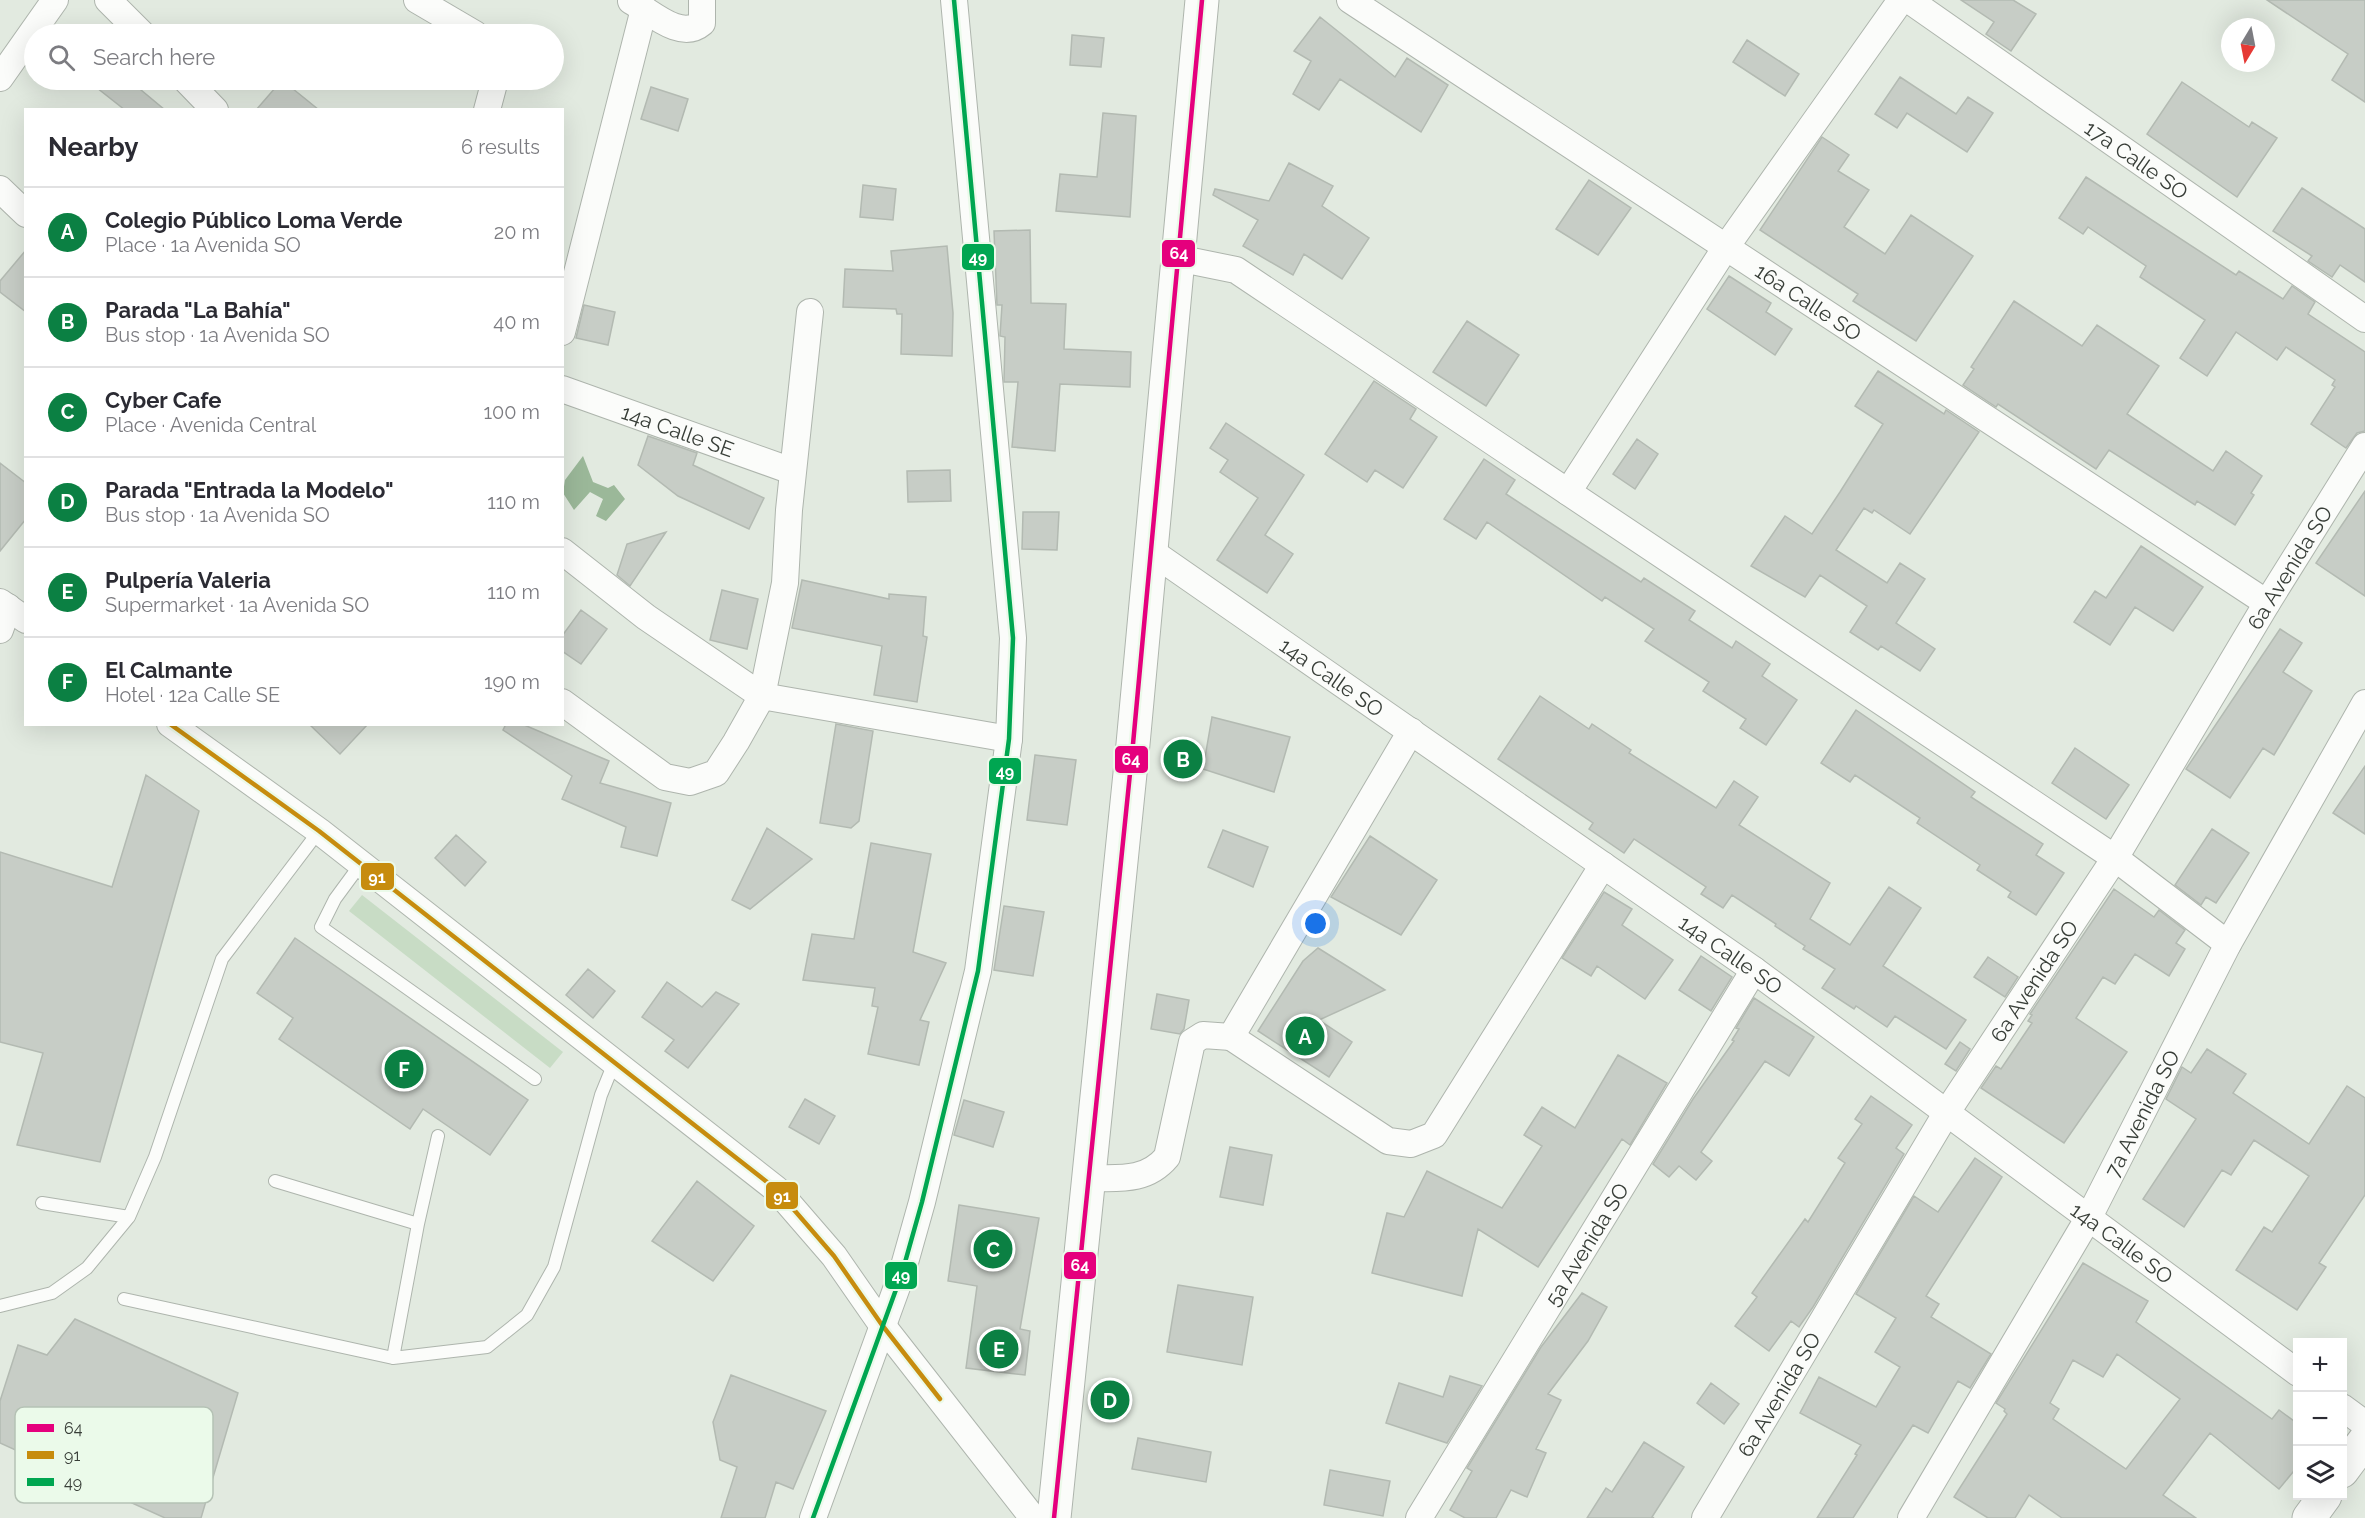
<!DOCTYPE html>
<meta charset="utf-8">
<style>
body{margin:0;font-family:Raleway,sans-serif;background:#f7f7f7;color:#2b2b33}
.controls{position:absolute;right:18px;bottom:18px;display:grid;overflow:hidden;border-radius:0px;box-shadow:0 6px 24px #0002}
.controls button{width:54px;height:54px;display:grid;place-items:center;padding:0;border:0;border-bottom:2px solid #e1e1e2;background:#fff;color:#2b2b33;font:30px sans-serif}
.compass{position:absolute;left:2221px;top:18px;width:54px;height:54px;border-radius:50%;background:#fff;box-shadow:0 6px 24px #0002;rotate:190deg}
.you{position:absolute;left:1316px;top:924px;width:21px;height:21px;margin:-15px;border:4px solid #fff;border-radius:50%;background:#1a73e8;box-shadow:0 0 0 9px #1a73e833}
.badge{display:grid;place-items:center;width:39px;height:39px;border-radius:50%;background:#0b8043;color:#fff;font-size:20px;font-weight:700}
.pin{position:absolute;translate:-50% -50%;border:3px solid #fff;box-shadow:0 2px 6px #0006}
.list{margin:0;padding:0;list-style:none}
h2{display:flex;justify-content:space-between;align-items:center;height:78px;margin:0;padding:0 24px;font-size:26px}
h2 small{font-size:20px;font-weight:400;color:#7c7c81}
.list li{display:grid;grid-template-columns:39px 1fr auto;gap:18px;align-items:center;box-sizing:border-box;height:90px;padding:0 24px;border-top:2px solid #e1e1e2}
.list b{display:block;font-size:22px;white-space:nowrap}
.list p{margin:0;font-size:20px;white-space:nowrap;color:#7c7c81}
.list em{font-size:20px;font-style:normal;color:#7c7c81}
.icon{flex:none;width:33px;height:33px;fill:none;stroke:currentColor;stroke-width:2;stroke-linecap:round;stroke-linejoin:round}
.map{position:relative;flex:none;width:2365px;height:1518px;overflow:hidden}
.search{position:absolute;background:#fff;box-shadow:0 6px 24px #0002;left:24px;top:24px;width:540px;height:66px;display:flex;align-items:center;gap:15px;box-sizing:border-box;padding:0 21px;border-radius:33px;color:#7c7c81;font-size:22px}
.panel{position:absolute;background:#fff;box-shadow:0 6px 24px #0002;left:24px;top:108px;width:540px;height:618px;border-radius:0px}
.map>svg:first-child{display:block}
.green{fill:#c8dcc5}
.water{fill:#9bb899}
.building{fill:#c7cdc6;stroke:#b3bab2;stroke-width:1.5;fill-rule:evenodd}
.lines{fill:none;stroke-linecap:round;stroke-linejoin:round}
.service-casing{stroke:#aeb5ad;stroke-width:14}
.minor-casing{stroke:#aeb5ad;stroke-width:28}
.secondary-casing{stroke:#aeb5ad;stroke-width:35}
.trunk-casing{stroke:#aeb5ad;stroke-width:35}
.service{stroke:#fbfcfa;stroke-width:12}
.minor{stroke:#fbfcfa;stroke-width:26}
.secondary{stroke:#fbfcfa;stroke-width:33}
.trunk{stroke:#fbfcfa;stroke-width:33}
.bus-1-casing{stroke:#ebfaea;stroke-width:9}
.bus-2-casing{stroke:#ebfaea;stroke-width:9}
.bus-3-casing{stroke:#ebfaea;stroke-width:9}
.bus-1{stroke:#e5007d;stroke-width:4.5}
.bus-2{stroke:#c78c0e;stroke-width:4.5}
.bus-3{stroke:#00a651;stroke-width:4.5}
.labels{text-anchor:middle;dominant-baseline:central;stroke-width:5;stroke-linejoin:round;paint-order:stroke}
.street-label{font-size:21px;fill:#383e38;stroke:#ebfaea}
.key{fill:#ebfaea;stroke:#b5c2b5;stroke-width:1.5}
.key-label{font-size:16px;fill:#383e38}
.line-badge{stroke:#ebfaea;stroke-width:2}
.badge-label{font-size:16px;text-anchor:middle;font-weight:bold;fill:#fff}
</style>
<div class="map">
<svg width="2365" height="1518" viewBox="0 0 2365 1518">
<rect width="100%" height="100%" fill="#e2eae0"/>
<path class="green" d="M362,895L563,1052L550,1068L349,911Z"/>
<path class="water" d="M583,456L593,482L608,488L614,485L625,499L606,521L596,516L603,499L590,492L574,510L563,493L565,480Z"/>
<path class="building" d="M1961,0H2013L2036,14L2011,51L1986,34L1994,22Z
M2267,0H2365V102L2332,80L2348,54Z
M1320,17L1395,77L1407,58L1448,85L1421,132L1340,79L1319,110L1293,94L1311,61L1294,51Z
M1072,35L1104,38L1101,67L1070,65Z
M1747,40L1799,74L1785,96L1733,62Z
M1900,77L1956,114L1968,97L1993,113L1967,152L1907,113L1897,128L1875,114Z
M87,80H129L165,110H125Z
M282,80L319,110H256Z
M2182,82L2249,127L2252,122L2277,138L2237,197L2147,134Z
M651,87L688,99L678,131L641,119Z
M1103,113L1136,116L1130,217L1056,211L1060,174L1097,177Z
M1822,137L1849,155L1838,171L1869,190L1844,227L1885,254L1911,215L1973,256L1916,341L1853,301L1858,294L1760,230Z
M1289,163L1333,186L1322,206L1369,238L1342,279L1304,254L1293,275L1243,246L1258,220L1213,195L1215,189L1269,201Z
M2086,177L2236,275L2239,271L2283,299L2292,286L2315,302L2308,314L2365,352V431L2357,433L2346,448L2311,424L2335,387L2332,385L2335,380L2286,347L2277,360L2236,332L2207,376L2180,358L2205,320L2140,277L2146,266L2088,227L2083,234L2059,218Z
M1589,180L1631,208L1598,255L1556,229Z
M863,185L896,189L893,220L860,217Z
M2302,188L2365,229V282L2340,265L2332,277L2308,261L2312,256L2273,231Z
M1030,230L1031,303L1066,304L1064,349L1131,352L1130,387L1060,384L1055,451L1012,447L1018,382H1004L1005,337L1000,336L1002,305H997L994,231Z
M947,246L953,313L952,356L901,354L902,314H897L896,309L843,307L845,269L893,271L891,251Z
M26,250V312L0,292V281Z
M1729,276L1771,303L1766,312L1792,329L1775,355L1707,309Z
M2014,301L2082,346L2097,325L2159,366L2127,414L2213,471L2226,451L2262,476L2251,493L2254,495L2235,525L2197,501L2195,505L2109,450L2096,469L1998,404L1996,407L1963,385L1974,369L1971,367Z
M584,305L615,312L608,345L576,338Z
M1467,321L1519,355L1486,406L1433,372Z
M1878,371L1944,414L1946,410L1979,432L1910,534L1874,510L1872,513L1864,508L1836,550L1887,583L1900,563L1925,579L1896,623L1935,649L1920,671L1881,646L1878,650L1850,632L1867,606L1820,575L1805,597L1751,566L1785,516L1812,534L1840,492L1883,424L1855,406Z
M1374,381L1416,409L1410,419L1437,437L1403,488L1375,470L1367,482L1325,454Z
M1226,423L1304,475L1265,535L1293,554L1267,593L1217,560L1258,498L1220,472L1228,460L1210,448Z
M648,436L697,453L693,465L764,498L749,529L678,496L638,465Z
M1637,439L1658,454L1635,489L1613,474Z
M1484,459L1515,480L1506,494L1641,582L1644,578L1695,611L1689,620L1732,648L1736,641L1770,664L1762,676L1797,700L1766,745L1740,728L1746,719L1703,691L1709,682L1645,641L1654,629L1605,597L1602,601L1487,522L1476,539L1444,519Z
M0,463L26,483V519L0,551Z
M950,470L951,501L908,502L907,471Z
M2365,491V596L2316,563Z
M1023,512H1059L1057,550L1022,549Z
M666,532L630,586L617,575L627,544Z
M2141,546L2203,587L2173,631L2135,607L2110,645L2074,622L2095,591L2106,598Z
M802,580L889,599V594L926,597L923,636L927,637L917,702L874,695L882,646L792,628Z
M722,590L758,599L747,649L710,640Z
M581,610L607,629L581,664L562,651V636Z
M2280,629L2302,643L2283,672L2312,691L2274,755L2263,748L2230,798L2186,769Z
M1540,696L1589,729L1592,724L1631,750L1629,753L1716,808L1734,781L1758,797L1739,825L1830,883L1810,919L1850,945L1889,887L1921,908L1883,966L1966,1020L1946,1049L1895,1016L1887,1027L1856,1006L1854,1009L1822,988L1835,969L1803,949L1805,946L1775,926L1776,924L1732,895L1723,908L1701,894L1706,887L1634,839L1624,853L1589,829L1593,823L1498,759Z
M1856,710L1975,792L1971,797L2043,844L2036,855L2064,873L2036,915L2008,897L2011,892L1977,870L1980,865L1917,823L1920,818L1855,775L1850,782L1821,763Z
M1212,717L1290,737L1274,792L1203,769Z
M309,724H368L340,754Z
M506,724H522L609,761L600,783L671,803L657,856L621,847L626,827L562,799L572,776L503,730Z
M836,724L873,731L859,821L851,828L820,823Z
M2075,748L2129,785L2106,819L2052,783Z
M1035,755L1076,760L1067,825L1027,820Z
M2365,766V834L2333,813Z
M146,775L199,811L100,1162L17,1145L43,1053L0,1042V852L112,887Z
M767,828L812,859L750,909L732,900Z
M2212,829L2249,853L2216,903L2206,897L2201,905L2175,885Z
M1223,830L1268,847L1253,887L1208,867Z
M456,835L486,862L465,886L435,858Z
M1370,836L1437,880L1401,935L1331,897Z
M871,843L931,854L913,952L946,963L920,1020L929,1022L919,1065L868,1054L878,1007L872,1006L875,988L803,980L812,934L854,939Z
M2114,889L2154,917L2159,910L2185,930L2176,943L2185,949L2169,976L2135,954L2115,984L2103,977L2076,1018L2127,1052L2064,1143L1981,1088L1996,1066L2001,1069L2032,1023L2028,1021L2032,1015L2030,1014Z
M1604,892L1632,909L1622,925L1673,960L1645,999L1597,966L1591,976L1562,958Z
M1004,906L1044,912L1033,976L994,970Z
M295,938L528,1100L490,1155L423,1109L410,1129L279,1039L293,1018L257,993Z
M1318,948L1385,990L1319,1020L1352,1042L1329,1077L1258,1031L1303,961Z
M1701,956L1732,977L1711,1011L1679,990Z
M1988,957L2018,977L2005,997L1974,977Z
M588,969L615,991L593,1018L566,995Z
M667,982L702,1007L716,992L739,1004L688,1068L665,1051L674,1040L642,1017Z
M1157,994L1189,1000L1184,1029L1180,1034L1151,1029Z
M1754,998L1814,1037L1789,1076L1765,1061L1701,1152L1712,1161L1696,1180L1679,1166L1669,1177L1653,1164L1693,1099L1734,1041L1732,1040L1739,1029L1736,1028Z
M1960,1042L1970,1049L1956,1071L1945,1064Z
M2207,1049L2246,1074L2233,1093L2309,1144L2347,1086L2365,1098V1195L2319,1263L2326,1267L2297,1310L2236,1270L2264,1227L2272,1232L2309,1176L2254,1140L2231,1175L2222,1170L2184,1227L2143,1199L2196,1119L2166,1099L2182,1067L2191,1073Z
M1618,1055L1667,1083L1630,1145L1622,1139L1538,1267L1478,1229L1462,1296L1372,1273L1387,1213L1404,1217L1427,1171L1502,1208L1542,1146L1524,1135L1542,1107L1575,1128Z
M1871,1096L1912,1125L1896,1148L1904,1154L1813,1307L1799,1327L1791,1321L1769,1351L1735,1326L1757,1297L1752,1293L1805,1219L1808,1222L1845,1163L1838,1158L1862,1124L1855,1119Z
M805,1099L835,1116L819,1144L789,1127Z
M964,1100L1004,1112L993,1147L954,1135Z
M1230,1147L1272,1155L1263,1205L1220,1197Z
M1975,1158L2002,1177L1926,1296L1939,1304L1931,1317L1991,1354L1970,1388L1958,1381L1928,1433L1913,1425L1853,1518H1817L1857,1455L1855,1454L1861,1445L1800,1413L1819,1377L1876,1407L1900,1367L1875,1352L1896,1318L1856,1294L1914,1196L1938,1212Z
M697,1181L754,1226L713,1281L652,1241Z
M959,1205L1039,1218L1020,1329L1030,1331L1025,1375L966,1368L977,1286L948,1281Z
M2083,1263L2148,1301L2136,1322L2272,1419L2279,1410L2298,1424V1466L2279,1489L2210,1433L2163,1495L2196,1518H2062L2029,1495L2015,1518H1988L1954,1497L2007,1414L2004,1411L2005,1409L1996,1403ZM2117,1354L2180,1399L2126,1469L2053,1419L2059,1409L2050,1403L2073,1360L2103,1377Z
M1178,1285L1253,1297L1242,1365L1167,1352Z
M1582,1293L1607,1307L1588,1341L1548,1394L1561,1400L1536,1449L1546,1453L1527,1497L1511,1490L1496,1518H1465L1450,1510L1472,1471L1467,1468L1541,1347Z
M75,1319L238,1393L201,1518H165L0,1443V1401L18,1345L47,1355Z
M731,1375L826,1411L793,1489L776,1482L765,1518H721L737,1467L720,1460L713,1422Z
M1450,1376L1482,1386L1447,1443L1386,1423L1399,1383L1443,1397Z
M1711,1383L1739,1404L1724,1424L1697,1403Z
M1138,1438L1211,1452L1206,1482L1132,1469Z
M1644,1442L1684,1467L1652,1517L1654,1518H1587L1606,1488L1612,1492Z
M1330,1470L1390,1481L1383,1516L1324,1505Z"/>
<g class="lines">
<g class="service-casing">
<path id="service" d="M360,865L335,899L321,927L535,1079
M275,1181L418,1224
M42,1203L129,1217L155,1157L222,959L319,831
M124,1299L393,1358L487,1347L527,1315L554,1267L601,1095L614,1063
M0,1306L52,1293L87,1268L129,1217
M393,1358L418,1224L438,1136"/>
</g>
<g class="minor-casing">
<g id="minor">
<path d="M108,0L142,34"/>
<path d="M417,0L475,34"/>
<path id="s1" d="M1350,0L2267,603"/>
<path id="s2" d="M1909,0L2365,319"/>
<path d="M631,1C652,13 681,41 702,23V0"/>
<path d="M0,78L55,0"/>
<path d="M186,80L215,110"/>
<path d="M487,110L495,80"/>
<path d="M0,189L26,214"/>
<path d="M1177,258L1236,270L2115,858L2228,944"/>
<path d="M562,332L644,9"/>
<path id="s3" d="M562,389L792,471"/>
<path d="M1568,492L1726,247L1901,0"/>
<path d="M562,551L646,617L762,696L1009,739"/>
<path id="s4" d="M1152,552L1754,970L2298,1373"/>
<path d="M0,602L26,620"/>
<path d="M0,630L8,607"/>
<path d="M562,702L665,777L690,782L716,773L736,742L762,696L785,583L789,510L810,312"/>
<path d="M170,724L319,831L776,1189L834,1256L882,1325L1033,1518"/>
<path d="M1231,1037L1388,1141L1411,1144L1434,1135L1603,865"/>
<path d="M1089,1178C1119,1178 1146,1182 1167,1157L1192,1042L1203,1035L1231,1037L1411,731"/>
<path d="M2342,1407L2365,1424"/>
<path d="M813,1518L902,1273L922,1202L978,971L1009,739L1013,638L954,0"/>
<path id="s5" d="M1419,1518L1754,970"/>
<path id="s6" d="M1705,1518L1947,1112L2115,858L2267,603L2365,446"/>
<path id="s7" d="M1911,1518L2089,1217L2228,944L2365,703"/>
</g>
</g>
<g class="secondary-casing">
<path id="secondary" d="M2342,1471L2365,1440
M2309,1518L2325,1496"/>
</g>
<g class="trunk-casing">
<path id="trunk" d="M1054,1518L1133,744L1202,0"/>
</g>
<use href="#service" class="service"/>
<use href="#minor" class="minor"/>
<use href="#secondary" class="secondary"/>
<use href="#trunk" class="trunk"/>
<g class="bus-1-casing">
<path id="bus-1" d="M1054,1518L1133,744L1202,0"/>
</g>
<g class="bus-2-casing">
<path id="bus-2" d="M170,724L319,831L776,1189L834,1256L882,1325L940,1399"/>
</g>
<g class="bus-3-casing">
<path id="bus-3" d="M813,1518L902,1273L922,1202L978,971L1009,739L1013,638L954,0"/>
</g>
<use href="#bus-1" class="bus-1"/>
<use href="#bus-2" class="bus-2"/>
<use href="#bus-3" class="bus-3"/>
</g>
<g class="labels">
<g class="street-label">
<text stroke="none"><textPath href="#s2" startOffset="278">17a Calle SO</textPath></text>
<text stroke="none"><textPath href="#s1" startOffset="549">16a Calle SO</textPath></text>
<text stroke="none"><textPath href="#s3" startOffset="123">14a Calle SE</textPath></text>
<text stroke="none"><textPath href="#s6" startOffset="1116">6a Avenida SO</textPath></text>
<text stroke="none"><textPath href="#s4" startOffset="219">14a Calle SO</textPath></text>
<text stroke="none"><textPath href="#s4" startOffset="705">14a Calle SO</textPath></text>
<text stroke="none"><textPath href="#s6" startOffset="630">6a Avenida SO</textPath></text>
<text stroke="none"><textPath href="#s7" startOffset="466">7a Avenida SO</textPath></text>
<text stroke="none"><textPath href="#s4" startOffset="1191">14a Calle SO</textPath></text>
<text stroke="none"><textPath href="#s5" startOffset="321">5a Avenida SO</textPath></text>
<text stroke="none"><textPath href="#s6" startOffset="144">6a Avenida SO</textPath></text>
</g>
</g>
<rect x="15" y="1407" width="198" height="96" rx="9" class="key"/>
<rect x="27" y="1424" width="27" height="8" fill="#e5007d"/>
<rect x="27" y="1451" width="27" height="8" fill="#c78c0e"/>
<rect x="27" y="1478" width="27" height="8" fill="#00a651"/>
<g class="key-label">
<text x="64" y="1434">64</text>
<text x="64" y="1461">91</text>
<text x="64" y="1488">49</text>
</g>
<g class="line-badge">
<rect x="1161" y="239" width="35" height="29" rx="6" fill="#e5007d"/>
<rect x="961" y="243" width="34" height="28" rx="6" fill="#00a651"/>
<rect x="1114" y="745" width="35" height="29" rx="6" fill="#e5007d"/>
<rect x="988" y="757" width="34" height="28" rx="6" fill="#00a651"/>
<rect x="360" y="862" width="35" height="29" rx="6" fill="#c78c0e"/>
<rect x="765" y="1181" width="34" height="29" rx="6" fill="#c78c0e"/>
<rect x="1063" y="1251" width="34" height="29" rx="6" fill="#e5007d"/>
<rect x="884" y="1261" width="34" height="29" rx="6" fill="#00a651"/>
</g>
<g class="badge-label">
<text x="1179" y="259">64</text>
<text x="978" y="263">49</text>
<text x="1131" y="765">64</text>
<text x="1005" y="777">49</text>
<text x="377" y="883">91</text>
<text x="782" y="1202">91</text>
<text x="1080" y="1271">64</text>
<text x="901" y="1281">49</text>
</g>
</svg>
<div class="controls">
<button>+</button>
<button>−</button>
<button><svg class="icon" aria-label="layers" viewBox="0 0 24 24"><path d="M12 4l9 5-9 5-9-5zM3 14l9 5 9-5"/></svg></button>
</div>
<svg class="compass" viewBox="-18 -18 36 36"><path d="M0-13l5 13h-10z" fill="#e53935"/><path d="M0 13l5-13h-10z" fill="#7c7c81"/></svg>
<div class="you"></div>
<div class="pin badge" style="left:1305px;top:1036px">A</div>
<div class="pin badge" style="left:1183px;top:759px">B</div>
<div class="pin badge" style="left:993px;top:1249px">C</div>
<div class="pin badge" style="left:1110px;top:1400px">D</div>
<div class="pin badge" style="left:999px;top:1349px">E</div>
<div class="pin badge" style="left:404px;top:1069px">F</div>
<div class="search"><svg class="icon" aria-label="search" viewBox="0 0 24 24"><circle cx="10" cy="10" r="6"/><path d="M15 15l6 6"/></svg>Search here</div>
<section class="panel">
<h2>Nearby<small>6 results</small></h2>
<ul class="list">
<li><span class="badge">A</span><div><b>Colegio Público Loma Verde</b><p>Place · 1a Avenida SO</p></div><em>20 m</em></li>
<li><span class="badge">B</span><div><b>Parada &quot;La Bahía&quot;</b><p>Bus stop · 1a Avenida SO</p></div><em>40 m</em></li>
<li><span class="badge">C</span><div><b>Cyber Cafe</b><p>Place · Avenida Central</p></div><em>100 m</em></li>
<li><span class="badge">D</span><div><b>Parada &quot;Entrada la Modelo&quot;</b><p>Bus stop · 1a Avenida SO</p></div><em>110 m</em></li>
<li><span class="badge">E</span><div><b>Pulpería Valeria</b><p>Supermarket · 1a Avenida SO</p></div><em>110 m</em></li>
<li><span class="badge">F</span><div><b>El Calmante</b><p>Hotel · 12a Calle SE</p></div><em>190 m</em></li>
</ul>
</section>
</div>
